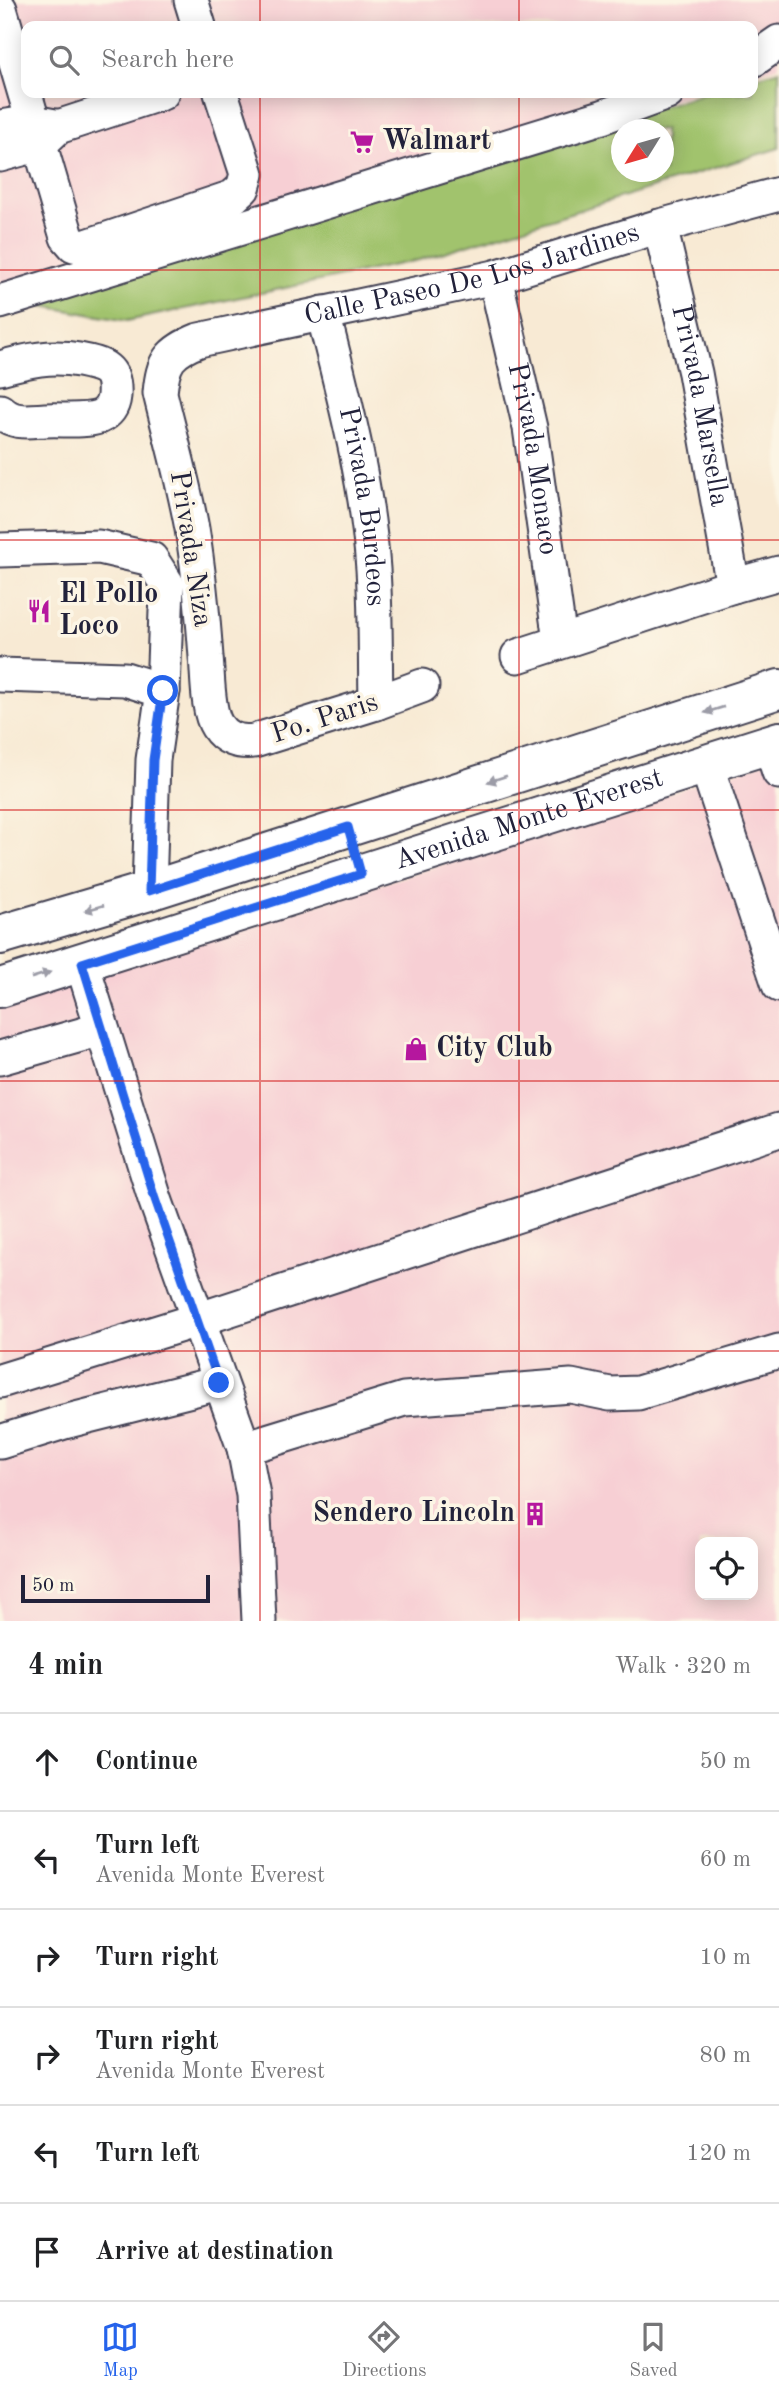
<!DOCTYPE html>
<meta charset="utf-8">
<style>
body{margin:0;font-family:"Old Standard TT",serif;background:#f6f6f6;color:#202124}
.controls{position:absolute;right:21px;bottom:21px;display:grid;overflow:hidden;border-radius:14px;box-shadow:0 4px 18px #0003}
.controls button{width:63px;height:63px;display:grid;place-items:center;padding:0;border:0;border-bottom:2px solid #e0e0e0;background:#fff;color:#202124;font:35px sans-serif}
.compass{position:absolute;left:611px;top:119px;width:63px;height:63px;border-radius:50%;background:#fff;box-shadow:0 4px 18px #0003;rotate:233deg}
.scale{position:absolute;left:21px;bottom:18px;width:189px;box-sizing:border-box;padding-left:7px;border:4px solid #22223b;border-top:0;font-size:19px;line-height:24px;white-space:nowrap;color:#22223b;-webkit-text-stroke:5px #fcf5e5;paint-order:stroke}
.stop{position:absolute;width:21px;height:21px;margin:-16px;border:5px solid #2563eb;border-radius:50%;background:#fff}
.stop.end{background:#2563eb;border-color:#fff;box-shadow:0 2px 7px #0008}
.list{margin:0;padding:0;list-style:none}
h2{display:flex;justify-content:space-between;align-items:center;height:91px;margin:0;padding:0 28px;font-size:30px}
h2 small{font-size:23px;font-weight:400;color:#757577}
.list li{display:grid;grid-template-columns:46px 1fr auto;gap:21px;align-items:center;box-sizing:border-box;height:98px;padding:0 28px;border-top:2px solid #e0e0e0}
.list b{display:block;font-size:26px;white-space:nowrap}
.list p{margin:0;font-size:23px;white-space:nowrap;color:#757577}
.list em{font-size:23px;font-style:normal;color:#757577}
.icon{flex:none;width:38px;height:38px;fill:none;stroke:currentColor;stroke-width:2;stroke-linecap:round;stroke-linejoin:round}
.map{position:relative;flex:none;width:779px;height:1621px;overflow:hidden}
.search{position:absolute;background:#fff;box-shadow:0 4px 18px #0003;left:21px;right:21px;top:21px;height:77px;display:flex;align-items:center;gap:18px;box-sizing:border-box;padding:0 24px;border-radius:14px;color:#757577;font-size:26px}
.sheet{height:679px;background:#fff}
nav{display:flex;justify-content:space-around;align-items:center;box-sizing:border-box;height:98px;border-top:2px solid #e0e0e0;background:#fff;font-size:19px;color:#757577}
nav a{display:grid;justify-items:center;gap:4px}
nav .on{color:#2563eb}
.map>svg:first-child{display:block}
.built{fill:#f7cfd4;fill-rule:evenodd}
.green{fill:#a1c36d;stroke:#627254;stroke-width:2;fill-rule:evenodd}
.lines{fill:none;stroke-linecap:round;stroke-linejoin:round}
.minor-casing{stroke:#424052;stroke-width:37}
.major-casing{stroke:#424052;stroke-width:42}
.minor{stroke:#fff;stroke-width:33}
.major{stroke:#fff;stroke-width:38}
.oneway{fill:#9c9ca7}
.route{stroke:#2563eb;stroke-width:9}
.grid{fill:none;stroke:#d62828;stroke-width:2;stroke-opacity:0.55}
.labels{text-anchor:middle;dominant-baseline:central;stroke-width:7;stroke-linejoin:round;paint-order:stroke}
.poi-label{font-size:28px;font-weight:bold;fill:#22223b;stroke:#fcf5e5;text-anchor:start}
.street-label{font-size:28px;fill:#22223b;stroke:#fcf5e5}
</style>
<div class="map">
<svg width="779" height="1621" viewBox="0 0 779 1621">
<rect width="100%" height="100%" fill="#fcf5e5"/>
<filter id="ink" filterUnits="userSpaceOnUse"><feTurbulence type="fractalNoise" baseFrequency=".0143" numOctaves="2"/><feDisplacementMap in="SourceGraphic" scale="14" xChannelSelector="R" yChannelSelector="G"/><feConvolveMatrix kernelMatrix="1 2 1 2 8 2 1 2 1" color-interpolation-filters="sRGB"/></filter>
<filter id="wash" filterUnits="userSpaceOnUse"><feTurbulence type="fractalNoise" baseFrequency=".00686" numOctaves="4" result="noise"/><feDisplacementMap in="SourceGraphic" scale="28" xChannelSelector="R" yChannelSelector="G"/><feGaussianBlur stdDeviation="1.57" result="paint"/><feColorMatrix in="noise" values="0 0 0 0 0 0 0 0 0 0 0 0 0 0 0 0 0 1.4 0 .05"/><feComposite in="paint" operator="in"/></filter>
<g filter="url(#wash)">
<rect width="100%" height="100%" fill="#f8ead4"/>
<path class="built" d="M0,0H779V66L753,74V26H26V93H694L0,310Z
M779,758V1621H0V1005ZM700,1542H753V1595H700Z"/>
<path class="green" d="M779,70V148L419,260L127,321L21,302L705,93H753V78ZM622,130H664V172H622Z"/>
</g>
<g filter="url(#ink)">
<g class="lines">
<g class="minor-casing">
<g id="minor">
<path d="M191,0L199,26"/>
<path d="M0,9L67,237L74,245L84,247L233,197L243,188L247,174L221,93"/>
<path d="M753,60L779,42"/>
<path d="M0,127L33,122L55,126"/>
<path d="M0,155L40,144L58,127L162,93"/>
<path id="s1" d="M660,226L695,373L733,586"/>
<path id="s2" d="M495,277L530,428L560,641"/>
<path d="M0,302L602,117L667,93"/>
<path id="s3" d="M323,313C344,397 367,482 373,569C376,614 375,658 376,703"/>
<path d="M0,368C28,360 51,355 79,360C104,365 116,368 114,396C113,406 108,413 99,417C84,422 62,419 45,420C28,421 13,424 0,411"/>
<path d="M0,550L99,547L151,559L167,584L163,691L153,760L149,891"/>
<path d="M518,656L733,586L779,573"/>
<path d="M0,675L125,679L163,691"/>
<path id="s4" d="M422,686L376,703L254,741C239,743 225,739 217,726C207,711 208,675 206,657C203,615 199,572 192,529C184,484 171,439 160,393C163,361 169,352 199,340L495,277L660,226L779,194"/>
<path d="M770,744L779,772"/>
<path d="M706,764L779,985"/>
<path d="M82,963L155,1199L244,1448L253,1495L259,1621"/>
<path d="M0,1058L102,1029"/>
<path d="M0,1381L197,1320L779,1130"/>
<path d="M0,1442L64,1422L219,1383"/>
<path d="M244,1448L404,1399L571,1386L610,1394L638,1393L779,1351"/>
</g>
</g>
<g class="major-casing">
<g id="major">
<path d="M0,935L149,891L779,689"/>
<path id="s5" d="M0,988L779,741"/>
</g>
</g>
<use href="#minor" class="minor"/>
<use href="#major" class="major"/>
</g>
<defs><path id="oneway-solid" d="M-6-.8H1V-3.2L6.5 0L1 3.2V.8H-6Z" transform="scale(1.75)"/></defs>
<g class="oneway">
<use href="#oneway-solid" transform="translate(714 710) rotate(163)"/>
<use href="#oneway-solid" transform="translate(497 779) rotate(162)"/>
<use href="#oneway-solid" transform="translate(94 908) rotate(164)"/>
<use href="#oneway-solid" transform="translate(41 975) rotate(-17)"/>
</g>
</g>
<g class="lines" filter="url(#ink)">
<path class="route" d="M163,691L153,760L149,891L348,827L361,874L82,963L155,1199L219,1383"/>
</g>
<path class="grid" d="M260,0V26M519,0V26M260,93V1621M519,93V1621M0,270H779M0,540H779M0,810H779M0,1081H779M0,1351H779"/>
<defs>
<g id="supermarket-bare" transform="scale(1.89)"><path d="M-6-5.5h2.5l.6 2H6L4.5 2H-2.5L-4.4-4H-6ZM-1.5 3.2a1.3 1.3 0 1 0 .1 0ZM3 3.2a1.3 1.3 0 1 0 .1 0Z" fill="#b5179e" stroke="#fcf5e5" stroke-width="2.5" paint-order="stroke"/></g>
<g id="restaurant-bare" transform="scale(1.89)"><path d="M-5-6h1v4h1v-4h1v4h1v-4h1v5L-1.5 .5V6h-2V.5L-5-1ZM5-6V6H3V1.5H1.5Q1.5-4 5-6Z" fill="#b5179e" stroke="#fcf5e5" stroke-width="2.5" paint-order="stroke"/></g>
<g id="shop-bare" transform="scale(1.89)"><path d="M-5-2.5h2.3a2.7 3.5 0 0 1 5.4 0H5L5.5 6h-11ZM-1.5-2.5h3a1.5 2.3 0 0 0-3 0Z" fill="#b5179e" stroke="#fcf5e5" stroke-width="2.5" paint-order="stroke"/></g>
<g id="building-bare" transform="scale(1.89)"><path d="M-4-6H4V6H1V3H-1V6H-4ZM-2.5-4.3h1.7v1.8h-1.7ZM.8-4.3h1.7v1.8H.8ZM-2.5-1h1.7V.8h-1.7ZM.8-1h1.7V.8H.8Z" fill="#b5179e" stroke="#fcf5e5" stroke-width="2.5" paint-order="stroke"/></g>
</defs>
<g fill-rule="evenodd">
<use href="#supermarket-bare" x="362" y="142"/>
<use href="#restaurant-bare" x="39" y="611"/>
<use href="#shop-bare" x="416" y="1049"/>
<use href="#building-bare" x="535" y="1514"/>
</g>
<g class="labels">
<g class="poi-label">
<text x="382" y="142">Walmart</text>
<text x="59" y="595">El Pollo<tspan x="59" dy="32">Loco</tspan></text>
<text x="436" y="1049">City Club</text>
<text x="515" y="1514" text-anchor="end">Sendero Lincoln</text>
</g>
<g class="street-label">
<text stroke="none"><textPath href="#s4" startOffset="910">Calle Paseo De Los Jardines</textPath></text>
<text stroke="none"><textPath href="#s1" startOffset="184">Privada Marsella</textPath></text>
<text stroke="none"><textPath href="#s2" startOffset="186">Privada Monaco</textPath></text>
<text stroke="none"><textPath href="#s3" startOffset="198">Privada Burdeos</textPath></text>
<text transform="translate(190 549) rotate(81)">Privada Niza</text>
<text transform="translate(325 719) rotate(-18)">Po. Paris</text>
<text stroke="none"><textPath href="#s5" startOffset="555">Avenida Monte Everest</textPath></text>
</g>
</g>
</svg>
<div class="controls">
<button><svg class="icon" aria-label="locate" viewBox="0 0 24 24"><circle cx="12" cy="12" r="6"/><path d="M12 2v4M12 18v4M2 12h4M18 12h4"/></svg></button>
</div>
<svg class="compass" viewBox="-18 -18 36 36"><path d="M0-13l5 13h-10z" fill="#e53935"/><path d="M0 13l5-13h-10z" fill="#757577"/></svg>
<div class="scale">50 m</div>
<div class="stop" style="left:163px;top:691px"></div>
<div class="stop end" style="left:219px;top:1383px"></div>
<div class="search"><svg class="icon" aria-label="search" viewBox="0 0 24 24"><circle cx="10" cy="10" r="6"/><path d="M15 15l6 6"/></svg>Search here</div>
</div>
<section class="sheet">
<h2>4 min<small>Walk · 320 m</small></h2>
<ul class="list">
<li><svg class="icon" aria-label="ahead" viewBox="0 0 24 24"><path d="M12 20V5M6 11l6-6 6 6"/></svg><div><b>Continue</b></div><em>50 m</em></li>
<li><svg class="icon" aria-label="left" viewBox="0 0 24 24"><path d="M17 20v-9H6M10 6l-5 5 5 5"/></svg><div><b>Turn left</b><p>Avenida Monte Everest</p></div><em>60 m</em></li>
<li><svg class="icon" aria-label="right" viewBox="0 0 24 24"><path d="M7 20v-9h11M14 6l5 5-5 5"/></svg><div><b>Turn right</b></div><em>10 m</em></li>
<li><svg class="icon" aria-label="right" viewBox="0 0 24 24"><path d="M7 20v-9h11M14 6l5 5-5 5"/></svg><div><b>Turn right</b><p>Avenida Monte Everest</p></div><em>80 m</em></li>
<li><svg class="icon" aria-label="left" viewBox="0 0 24 24"><path d="M17 20v-9H6M10 6l-5 5 5 5"/></svg><div><b>Turn left</b></div><em>120 m</em></li>
<li><svg class="icon" aria-label="arrive" viewBox="0 0 24 24"><path d="M6 21V4h12l-3 4 3 4H6"/></svg><div><b>Arrive at destination</b></div></li>
</ul>
</section>
<nav>
<a class="on"><svg class="icon" aria-label="map" viewBox="0 0 24 24"><path d="M3 6l6-2 6 2 6-2v14l-6 2-6-2-6 2zM9 4v14M15 6v14"/></svg>Map</a>
<a><svg class="icon" aria-label="directions" viewBox="0 0 24 24"><path d="M12 3l9 9-9 9-9-9zM9 14v-3h6M13 9l2 2-2 2"/></svg>Directions</a>
<a><svg class="icon" aria-label="saved" viewBox="0 0 24 24"><path d="M7 4h10v16l-5-4-5 4z"/></svg>Saved</a>
</nav>
